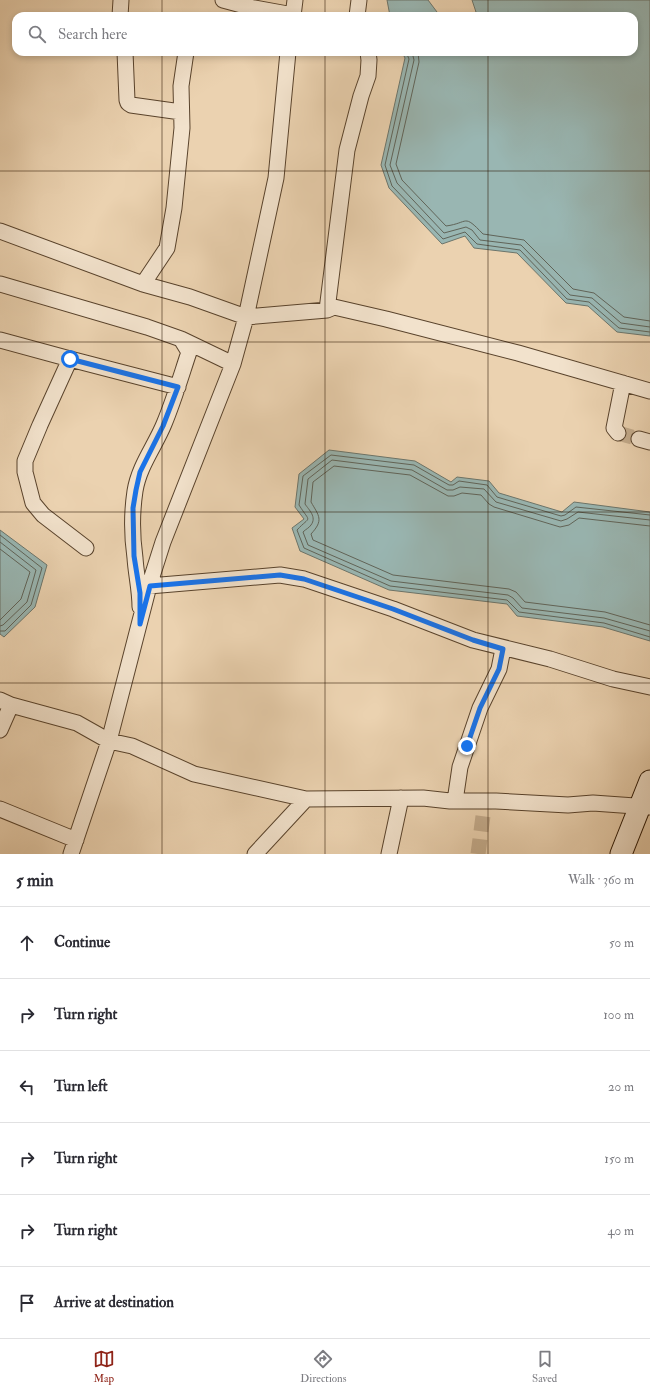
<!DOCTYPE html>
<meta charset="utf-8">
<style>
body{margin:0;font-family:"IM FELL Double Pica",serif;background:#f2f2f3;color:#2b2b33}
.stop{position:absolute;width:12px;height:12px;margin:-9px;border:3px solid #1a73e8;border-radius:50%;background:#fff}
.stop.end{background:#1a73e8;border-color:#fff;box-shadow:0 1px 4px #0008}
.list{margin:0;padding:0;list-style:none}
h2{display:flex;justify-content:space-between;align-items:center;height:52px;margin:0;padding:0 16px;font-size:17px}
h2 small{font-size:13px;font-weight:400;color:#7c7c81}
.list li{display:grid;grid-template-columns:26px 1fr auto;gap:12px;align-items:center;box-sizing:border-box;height:72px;padding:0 16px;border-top:1px solid #e1e1e2}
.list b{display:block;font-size:15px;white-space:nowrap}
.list em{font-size:13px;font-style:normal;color:#7c7c81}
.icon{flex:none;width:22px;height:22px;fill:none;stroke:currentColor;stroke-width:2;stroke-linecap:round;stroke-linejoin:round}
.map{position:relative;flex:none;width:650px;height:854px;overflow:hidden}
.search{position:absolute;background:#fff;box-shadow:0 2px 6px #0003;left:12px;right:12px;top:12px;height:44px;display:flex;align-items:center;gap:10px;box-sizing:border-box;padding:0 14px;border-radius:12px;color:#7c7c81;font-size:15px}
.sheet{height:484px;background:#fff}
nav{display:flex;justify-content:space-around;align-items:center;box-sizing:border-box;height:56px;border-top:1px solid #e1e1e2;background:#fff;font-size:11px;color:#7c7c81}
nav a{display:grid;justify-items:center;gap:2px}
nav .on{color:#8f2418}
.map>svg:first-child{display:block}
.water{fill:#99b6b2;stroke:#6c756b}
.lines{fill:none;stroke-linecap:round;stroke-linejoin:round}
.shore{stroke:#606459;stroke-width:1}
.street-tunnel{stroke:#c4ac8d;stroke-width:15;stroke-dasharray:15 8;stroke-linecap:butt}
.street-casing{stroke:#59432c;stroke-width:17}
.secondary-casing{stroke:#281300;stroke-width:23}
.street{stroke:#f2e2cc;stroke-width:15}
.secondary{stroke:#f2e2cc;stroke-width:21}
.route{stroke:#1a73e8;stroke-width:5}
.grid{fill:none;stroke:#281300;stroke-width:1;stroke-opacity:0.55}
</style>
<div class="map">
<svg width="650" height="854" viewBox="0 0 650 854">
<rect width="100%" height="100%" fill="#ebd2b0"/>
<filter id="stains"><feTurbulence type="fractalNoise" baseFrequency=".005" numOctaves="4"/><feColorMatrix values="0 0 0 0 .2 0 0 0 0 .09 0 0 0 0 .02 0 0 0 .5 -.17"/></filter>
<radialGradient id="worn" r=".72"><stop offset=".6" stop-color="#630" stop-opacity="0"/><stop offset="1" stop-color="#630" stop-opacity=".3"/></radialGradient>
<path class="water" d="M387,0H428L440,16H390Z
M472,0H650V336L617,332L588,306L566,303L517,253L474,248L465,236L442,244L389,188L381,165L405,58L402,52H634V16H467L476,12Z
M329,450L415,461L451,482L457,477L489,481L499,493L562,512L574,502L650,512V641L603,627L517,616L507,604L389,590L300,551L292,528L304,519L295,507L299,474Z
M0,530L47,565L35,607L4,637L0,634Z"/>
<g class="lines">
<path class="shore" d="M406,52L409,59L385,165L392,186L443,239L465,232L477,244L520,250L567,299L589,302L619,328L650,332
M412,52L414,60L390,165L397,183L444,233L466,227L472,230L480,240L521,245L570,295L592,298L621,323L650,327
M418,52L419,62L396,164L402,180L446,226C469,223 463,213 483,234L524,240L573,289L594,293L624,317L650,321
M650,515L576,507L565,515L561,516L497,497L487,485L459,481L453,485H449L414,465L331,455L303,476L299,505C311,524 311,515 297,530L304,548L390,586L507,600L519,612L604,623L650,637
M650,520L578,512L567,519L561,521L496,502L484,489L460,487L453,490H447L412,470L332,460L308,479L305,504C309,510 317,517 311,525C309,528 306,529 303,532L308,545L391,581L508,595L513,598L522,608L604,618L650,631
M650,526L579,518L569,525L560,527L494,507L489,504L481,495L462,493L454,496H448L410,475L334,466L313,482L311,502C319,516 324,520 311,534L313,540L393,575L509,589L516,592L525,602L605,612L650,625
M0,535L42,568L31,605L5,631H0
M0,542L36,570L27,602L3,625L0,626
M0,549L30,572L21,599L0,620"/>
<path class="street-tunnel" d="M618,433L639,439
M478,854L485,801"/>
<g class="street-casing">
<path id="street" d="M223,0L249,7L293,15
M120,16L121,0
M293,16L295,0
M357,16L359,0
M125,52L127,100L128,103L131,105L181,112
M0,231L143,284L190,297L246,317L276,178L288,52
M0,284L147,327L181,339L233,364
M143,284L167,248L174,208L182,128L181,86L186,52
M327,310L347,150L361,96L368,76L369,60L368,52
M0,340L70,359
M618,433L614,428L623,383
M639,439L650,442
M86,548L43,515L33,503L25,472V461L40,425L70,359L178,387
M149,586L280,575L304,579L393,609L473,640L550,659L613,679L650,687
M140,607C140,590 136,574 135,558C132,537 132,511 135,491C139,466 155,446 164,424C174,400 181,376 189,352L181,339
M0,700L11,705L77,723L109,741L132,746L194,774L306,799L423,798L450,801H496L568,805L593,803L649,807
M0,730L11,705
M455,801L460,767L480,708L499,669L503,649
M0,809L76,840
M71,854L109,741L149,586L163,542L233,364L246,317L327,310L334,307L386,319L518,353L650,391
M255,854L306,799
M389,854L401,798"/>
</g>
<g class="secondary-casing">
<path id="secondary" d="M621,854L650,781"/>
</g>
<use href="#street" class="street"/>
<use href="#secondary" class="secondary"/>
</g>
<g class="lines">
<path class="route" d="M70,359L178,387L163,426L140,472L136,490L133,508L134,556L140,593V624L150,586L280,575L304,579L393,609L473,640L503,649L499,669L480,708L467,746"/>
</g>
<path class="grid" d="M162,0V16M325,0V16M488,0V16M162,52V854M325,52V854M488,52V854M0,171H650M0,342H650M0,512H650M0,683H650"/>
<rect width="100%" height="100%" filter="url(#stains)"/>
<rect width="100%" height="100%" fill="url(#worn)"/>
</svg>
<div class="stop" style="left:70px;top:359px"></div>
<div class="stop end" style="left:467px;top:746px"></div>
<div class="search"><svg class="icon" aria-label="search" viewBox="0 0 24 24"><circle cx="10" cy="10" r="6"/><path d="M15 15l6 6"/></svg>Search here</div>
</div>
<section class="sheet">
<h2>5 min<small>Walk · 360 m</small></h2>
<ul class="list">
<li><svg class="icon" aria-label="ahead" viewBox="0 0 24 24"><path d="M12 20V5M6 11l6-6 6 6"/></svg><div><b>Continue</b></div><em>50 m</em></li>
<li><svg class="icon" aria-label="right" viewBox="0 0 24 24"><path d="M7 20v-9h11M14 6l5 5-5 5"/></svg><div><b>Turn right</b></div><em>100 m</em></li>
<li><svg class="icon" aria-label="left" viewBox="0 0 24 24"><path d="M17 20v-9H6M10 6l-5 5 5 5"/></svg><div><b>Turn left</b></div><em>20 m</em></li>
<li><svg class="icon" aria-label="right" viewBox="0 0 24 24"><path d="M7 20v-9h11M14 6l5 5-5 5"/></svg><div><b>Turn right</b></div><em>150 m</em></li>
<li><svg class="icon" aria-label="right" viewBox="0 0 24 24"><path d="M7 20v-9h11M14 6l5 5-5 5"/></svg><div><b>Turn right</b></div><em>40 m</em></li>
<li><svg class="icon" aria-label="arrive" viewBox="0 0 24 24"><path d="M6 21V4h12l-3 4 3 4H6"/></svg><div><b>Arrive at destination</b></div></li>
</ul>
</section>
<nav>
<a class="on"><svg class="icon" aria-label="map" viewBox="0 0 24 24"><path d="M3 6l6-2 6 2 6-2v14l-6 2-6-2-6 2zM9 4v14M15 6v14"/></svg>Map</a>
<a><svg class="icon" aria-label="directions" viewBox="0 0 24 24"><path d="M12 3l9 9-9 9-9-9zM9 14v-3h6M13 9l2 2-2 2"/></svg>Directions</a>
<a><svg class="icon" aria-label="saved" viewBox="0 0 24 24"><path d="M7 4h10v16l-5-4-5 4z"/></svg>Saved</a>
</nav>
